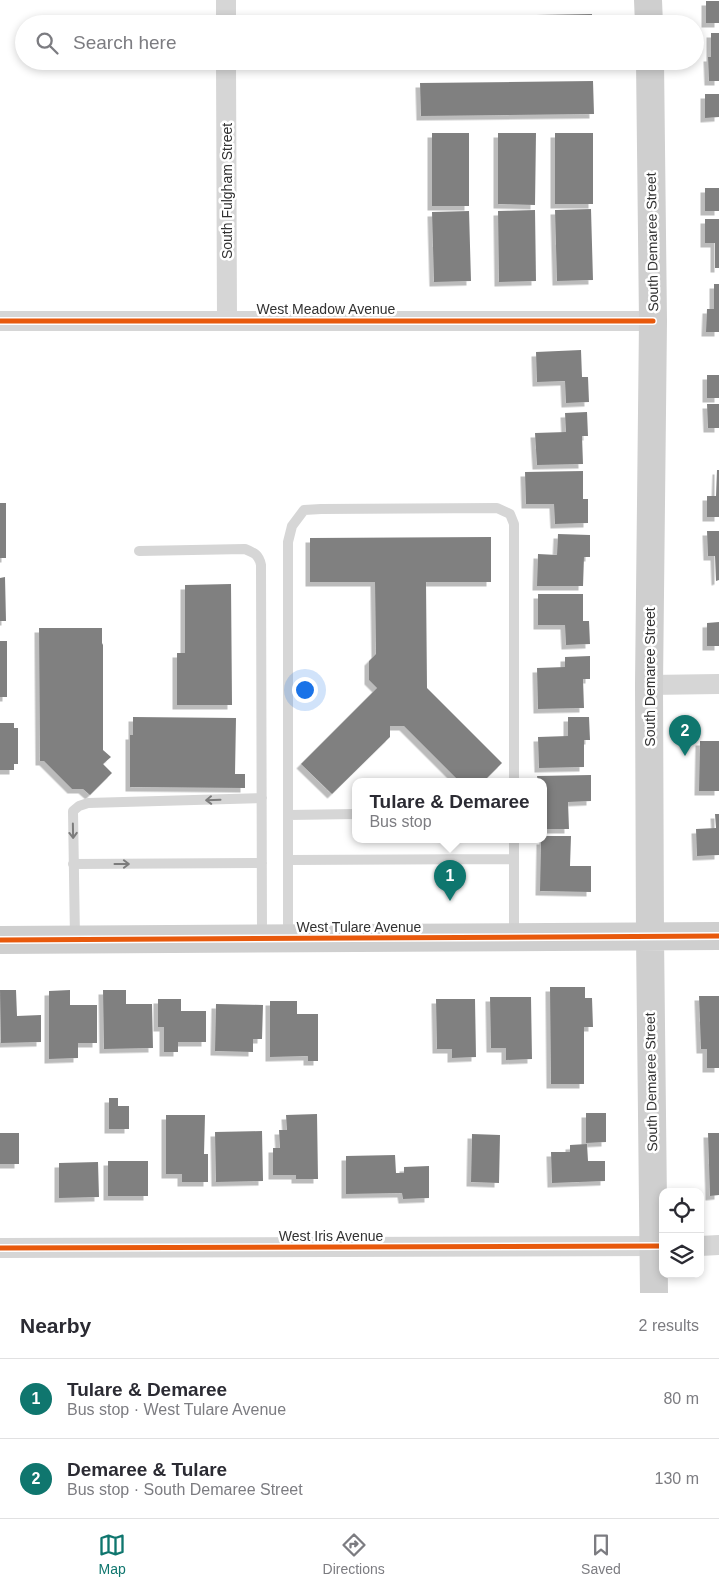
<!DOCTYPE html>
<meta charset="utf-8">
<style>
body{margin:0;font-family:Helvetica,sans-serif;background:#f7f7f7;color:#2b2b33}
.controls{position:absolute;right:15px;bottom:15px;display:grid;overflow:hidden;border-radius:10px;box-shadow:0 2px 8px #0003}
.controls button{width:45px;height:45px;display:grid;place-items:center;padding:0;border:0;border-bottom:1px solid #e1e1e2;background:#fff;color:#2b2b33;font:25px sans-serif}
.you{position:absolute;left:304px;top:689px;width:18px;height:18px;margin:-12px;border:4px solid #fff;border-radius:50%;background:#1a73e8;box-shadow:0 0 0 8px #1a73e833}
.badge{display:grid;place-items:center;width:32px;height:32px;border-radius:50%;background:#0f766e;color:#fff;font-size:16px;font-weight:700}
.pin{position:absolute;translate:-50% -41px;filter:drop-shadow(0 1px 2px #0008)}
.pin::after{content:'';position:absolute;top:26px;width:18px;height:15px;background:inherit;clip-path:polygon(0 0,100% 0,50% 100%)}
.popup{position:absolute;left:352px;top:778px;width:195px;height:65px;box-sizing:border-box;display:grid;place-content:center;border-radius:10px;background:#fff;filter:drop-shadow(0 1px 4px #0005);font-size:16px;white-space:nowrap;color:#7c7c81}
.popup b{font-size:19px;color:#2b2b33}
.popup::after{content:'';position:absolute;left:50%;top:100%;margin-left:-10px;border:10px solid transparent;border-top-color:#fff}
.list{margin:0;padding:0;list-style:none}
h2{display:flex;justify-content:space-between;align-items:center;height:65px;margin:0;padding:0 20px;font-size:21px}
h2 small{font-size:16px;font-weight:400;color:#7c7c81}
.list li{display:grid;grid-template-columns:32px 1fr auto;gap:15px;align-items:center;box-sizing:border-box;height:80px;padding:0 20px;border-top:1px solid #e1e1e2}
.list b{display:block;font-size:19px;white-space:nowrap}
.list p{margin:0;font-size:16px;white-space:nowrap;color:#7c7c81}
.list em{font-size:16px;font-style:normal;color:#7c7c81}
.icon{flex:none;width:28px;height:28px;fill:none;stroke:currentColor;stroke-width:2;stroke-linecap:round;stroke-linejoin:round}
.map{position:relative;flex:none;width:719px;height:1293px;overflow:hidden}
.search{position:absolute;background:#fff;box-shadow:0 2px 8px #0003;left:15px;right:15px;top:15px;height:55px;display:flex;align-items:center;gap:12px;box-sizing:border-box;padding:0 18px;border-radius:28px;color:#7c7c81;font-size:19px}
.sheet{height:225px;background:#fff}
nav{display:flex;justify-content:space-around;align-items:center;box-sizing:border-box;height:70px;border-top:1px solid #e1e1e2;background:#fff;font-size:14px;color:#7c7c81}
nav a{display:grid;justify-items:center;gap:2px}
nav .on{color:#0f766e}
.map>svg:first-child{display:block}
.building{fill:#808080;filter:url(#shadow)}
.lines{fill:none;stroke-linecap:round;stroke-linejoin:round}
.lane{stroke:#d6d6d6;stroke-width:10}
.street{stroke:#d6d6d6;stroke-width:20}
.secondary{stroke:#cfcfcf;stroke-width:28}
.cycleway-casing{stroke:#fff;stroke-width:8}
.cycleway{stroke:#e8590c;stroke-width:5}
.oneway{stroke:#7c7c7c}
.labels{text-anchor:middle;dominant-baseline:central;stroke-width:5;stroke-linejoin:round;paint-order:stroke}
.street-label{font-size:14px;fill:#323232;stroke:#fff}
</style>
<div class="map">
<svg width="719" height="1293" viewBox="0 0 719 1293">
<defs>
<filter id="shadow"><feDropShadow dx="-4.5" dy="4.5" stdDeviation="0" flood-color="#0004"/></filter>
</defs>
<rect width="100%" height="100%" fill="#fff"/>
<path class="building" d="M706,1H719V23H706Z
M592,14V24H420V17Z
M711,33H719V81H709L708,57H711Z
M593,81L594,114L421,116L420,83Z
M705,94H719V117L705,118Z
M432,133H469V206H432Z
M498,133H536L535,205L498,204Z
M555,133H593V204H555Z
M705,188H719V211H705Z
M591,209L593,280L557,281L555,210Z
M535,210L536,281L499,282L498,211Z
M469,211L471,281L434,282L432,212Z
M705,219H719V268H715V243H705Z
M714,284H719V332H706L707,309H714Z
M581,350L582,377H588L589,402L566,403L565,381L537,382L536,352Z
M707,375H719V398H707Z
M707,404H719V428H708Z
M587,412L588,436H582L583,464L537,465L535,433L566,432L565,413Z
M717,470H719V517H707V496H716Z
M583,471V499H588V523L555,524L554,504H526L525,472Z
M0,503H6V558H0Z
M707,531H719V580L716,581L715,556H708Z
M558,534L590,535V557H584L583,586H537L538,554L557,555Z
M491,537V582H426L427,688L502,763L483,782H460L404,726H390V737L332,794L301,764L377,688L369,680V661L376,654L375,582H310V538Z
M5,577L6,621H0V578Z
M231,584L232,705H177V653H185V585Z
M538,594H583V621H589L590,644L566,645L565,625H538Z
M719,622V646H707V623Z
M39,628H102V643L103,645V750L111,757L103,764L112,773L90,795L83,789H72L44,761H40Z
M0,641H7V697H0Z
M590,656V679H583L584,708L538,709L537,668L565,667V657Z
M133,717L236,718L235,774H245V788L130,787V735H133Z
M568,717H589L590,740H584V767L539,768L538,737L568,736Z
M0,723H14V728H18V764H14V770H0Z
M700,741H719V791H699Z
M591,775V801L568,802L569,829H544V782H538L537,776Z
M715,814H719V855L697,856L696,829L716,828Z
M544,836H571L570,866H591V892L540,891L541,840H544Z
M550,987H585V998H592L593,1027H584V1084H551Z
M0,990H16L17,1016L41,1015V1042L1,1043Z
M70,990V1005H97V1043H78V1058L49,1059V991Z
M103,990H126V1004H152L153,1048L104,1049Z
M699,996H719V1068H707V1049H701Z
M490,997H531L532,1059L506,1060V1048H491Z
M158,999H181V1011H206V1042H178V1052H164V1027H158Z
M436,999H475L476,1057L452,1058V1049H437Z
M270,1001H297V1014H318V1061H308V1056L270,1057Z
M216,1004L263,1005L262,1039H253V1052L215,1051Z
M109,1098H118V1106H129V1129H109Z
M586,1113H606V1142L586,1143Z
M317,1114L318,1179H296V1175H273V1148H280L279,1130H287L286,1115Z
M166,1115H205L204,1154H208V1182H182V1174H166Z
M262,1131L263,1181L216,1182L215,1132Z
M0,1133H19V1164H0Z
M708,1133H719V1195L710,1196Z
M472,1134L500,1135L499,1183L471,1182Z
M587,1144L588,1161H605V1181L552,1183L551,1152H570V1145Z
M395,1155L396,1173H404V1167L429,1166V1198L403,1199L402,1193L346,1194V1156Z
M108,1161H148V1196H108Z
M98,1162L99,1197L59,1198V1163Z"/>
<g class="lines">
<path class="lane" d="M139,551L245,549C255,553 259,555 261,565L262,937
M288,815L356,814
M288,860L514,859
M73,864L262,863
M514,936V840
M288,937V542L292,526L304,510L321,509L497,508L510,514L514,524V782
M75,939L73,811L79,806L88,803L262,798"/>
<path class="street" d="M226,0V24
M226,61L227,320
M0,321H653
M649,685L719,684
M700,1246L719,1245
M0,1248L663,1246"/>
<path class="secondary" d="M648,0L649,24
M650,61L653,321L649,685L650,936L654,1293
M0,940L719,936"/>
<g class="cycleway-casing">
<path id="cycleway" d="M0,321H653
M0,940L719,936
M0,1248L663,1246"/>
</g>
<use href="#cycleway" class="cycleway"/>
</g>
<defs><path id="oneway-shaft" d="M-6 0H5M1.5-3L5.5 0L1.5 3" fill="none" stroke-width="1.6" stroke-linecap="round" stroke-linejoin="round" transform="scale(1.25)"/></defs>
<g class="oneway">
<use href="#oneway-shaft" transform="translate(213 800) rotate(178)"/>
<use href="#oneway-shaft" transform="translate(73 831) rotate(89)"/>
<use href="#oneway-shaft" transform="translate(122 864)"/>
</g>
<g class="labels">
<g class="street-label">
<text transform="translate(227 191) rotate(-90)">South Fulgham Street</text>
<text transform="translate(652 242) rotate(-91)">South Demaree Street</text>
<text x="326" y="309">West Meadow Avenue</text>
<text transform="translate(650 677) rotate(-90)">South Demaree Street</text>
<text x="359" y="927">West Tulare Avenue</text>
<text transform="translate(651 1082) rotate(-91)">South Demaree Street</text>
<text x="331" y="1236">West Iris Avenue</text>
</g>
</g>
</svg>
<div class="controls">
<button><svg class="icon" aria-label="locate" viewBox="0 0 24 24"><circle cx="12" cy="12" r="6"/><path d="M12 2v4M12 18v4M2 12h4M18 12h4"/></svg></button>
<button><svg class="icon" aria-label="layers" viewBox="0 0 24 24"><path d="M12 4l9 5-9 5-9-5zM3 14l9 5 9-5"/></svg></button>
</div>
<div class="you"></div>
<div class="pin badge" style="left:450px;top:901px">1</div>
<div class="popup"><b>Tulare &amp; Demaree</b>Bus stop</div>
<div class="pin badge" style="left:685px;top:756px">2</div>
<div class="search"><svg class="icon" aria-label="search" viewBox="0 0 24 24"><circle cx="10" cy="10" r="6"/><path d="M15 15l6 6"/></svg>Search here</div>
</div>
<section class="sheet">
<h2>Nearby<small>2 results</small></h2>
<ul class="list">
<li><span class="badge">1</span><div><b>Tulare &amp; Demaree</b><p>Bus stop · West Tulare Avenue</p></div><em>80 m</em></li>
<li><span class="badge">2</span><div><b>Demaree &amp; Tulare</b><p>Bus stop · South Demaree Street</p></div><em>130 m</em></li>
</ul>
</section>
<nav>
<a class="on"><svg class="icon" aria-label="map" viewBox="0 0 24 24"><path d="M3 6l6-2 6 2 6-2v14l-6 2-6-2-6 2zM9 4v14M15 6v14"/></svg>Map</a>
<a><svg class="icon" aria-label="directions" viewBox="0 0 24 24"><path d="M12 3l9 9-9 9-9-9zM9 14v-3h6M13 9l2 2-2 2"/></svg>Directions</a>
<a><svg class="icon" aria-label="saved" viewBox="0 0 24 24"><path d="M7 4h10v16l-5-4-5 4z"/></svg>Saved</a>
</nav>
